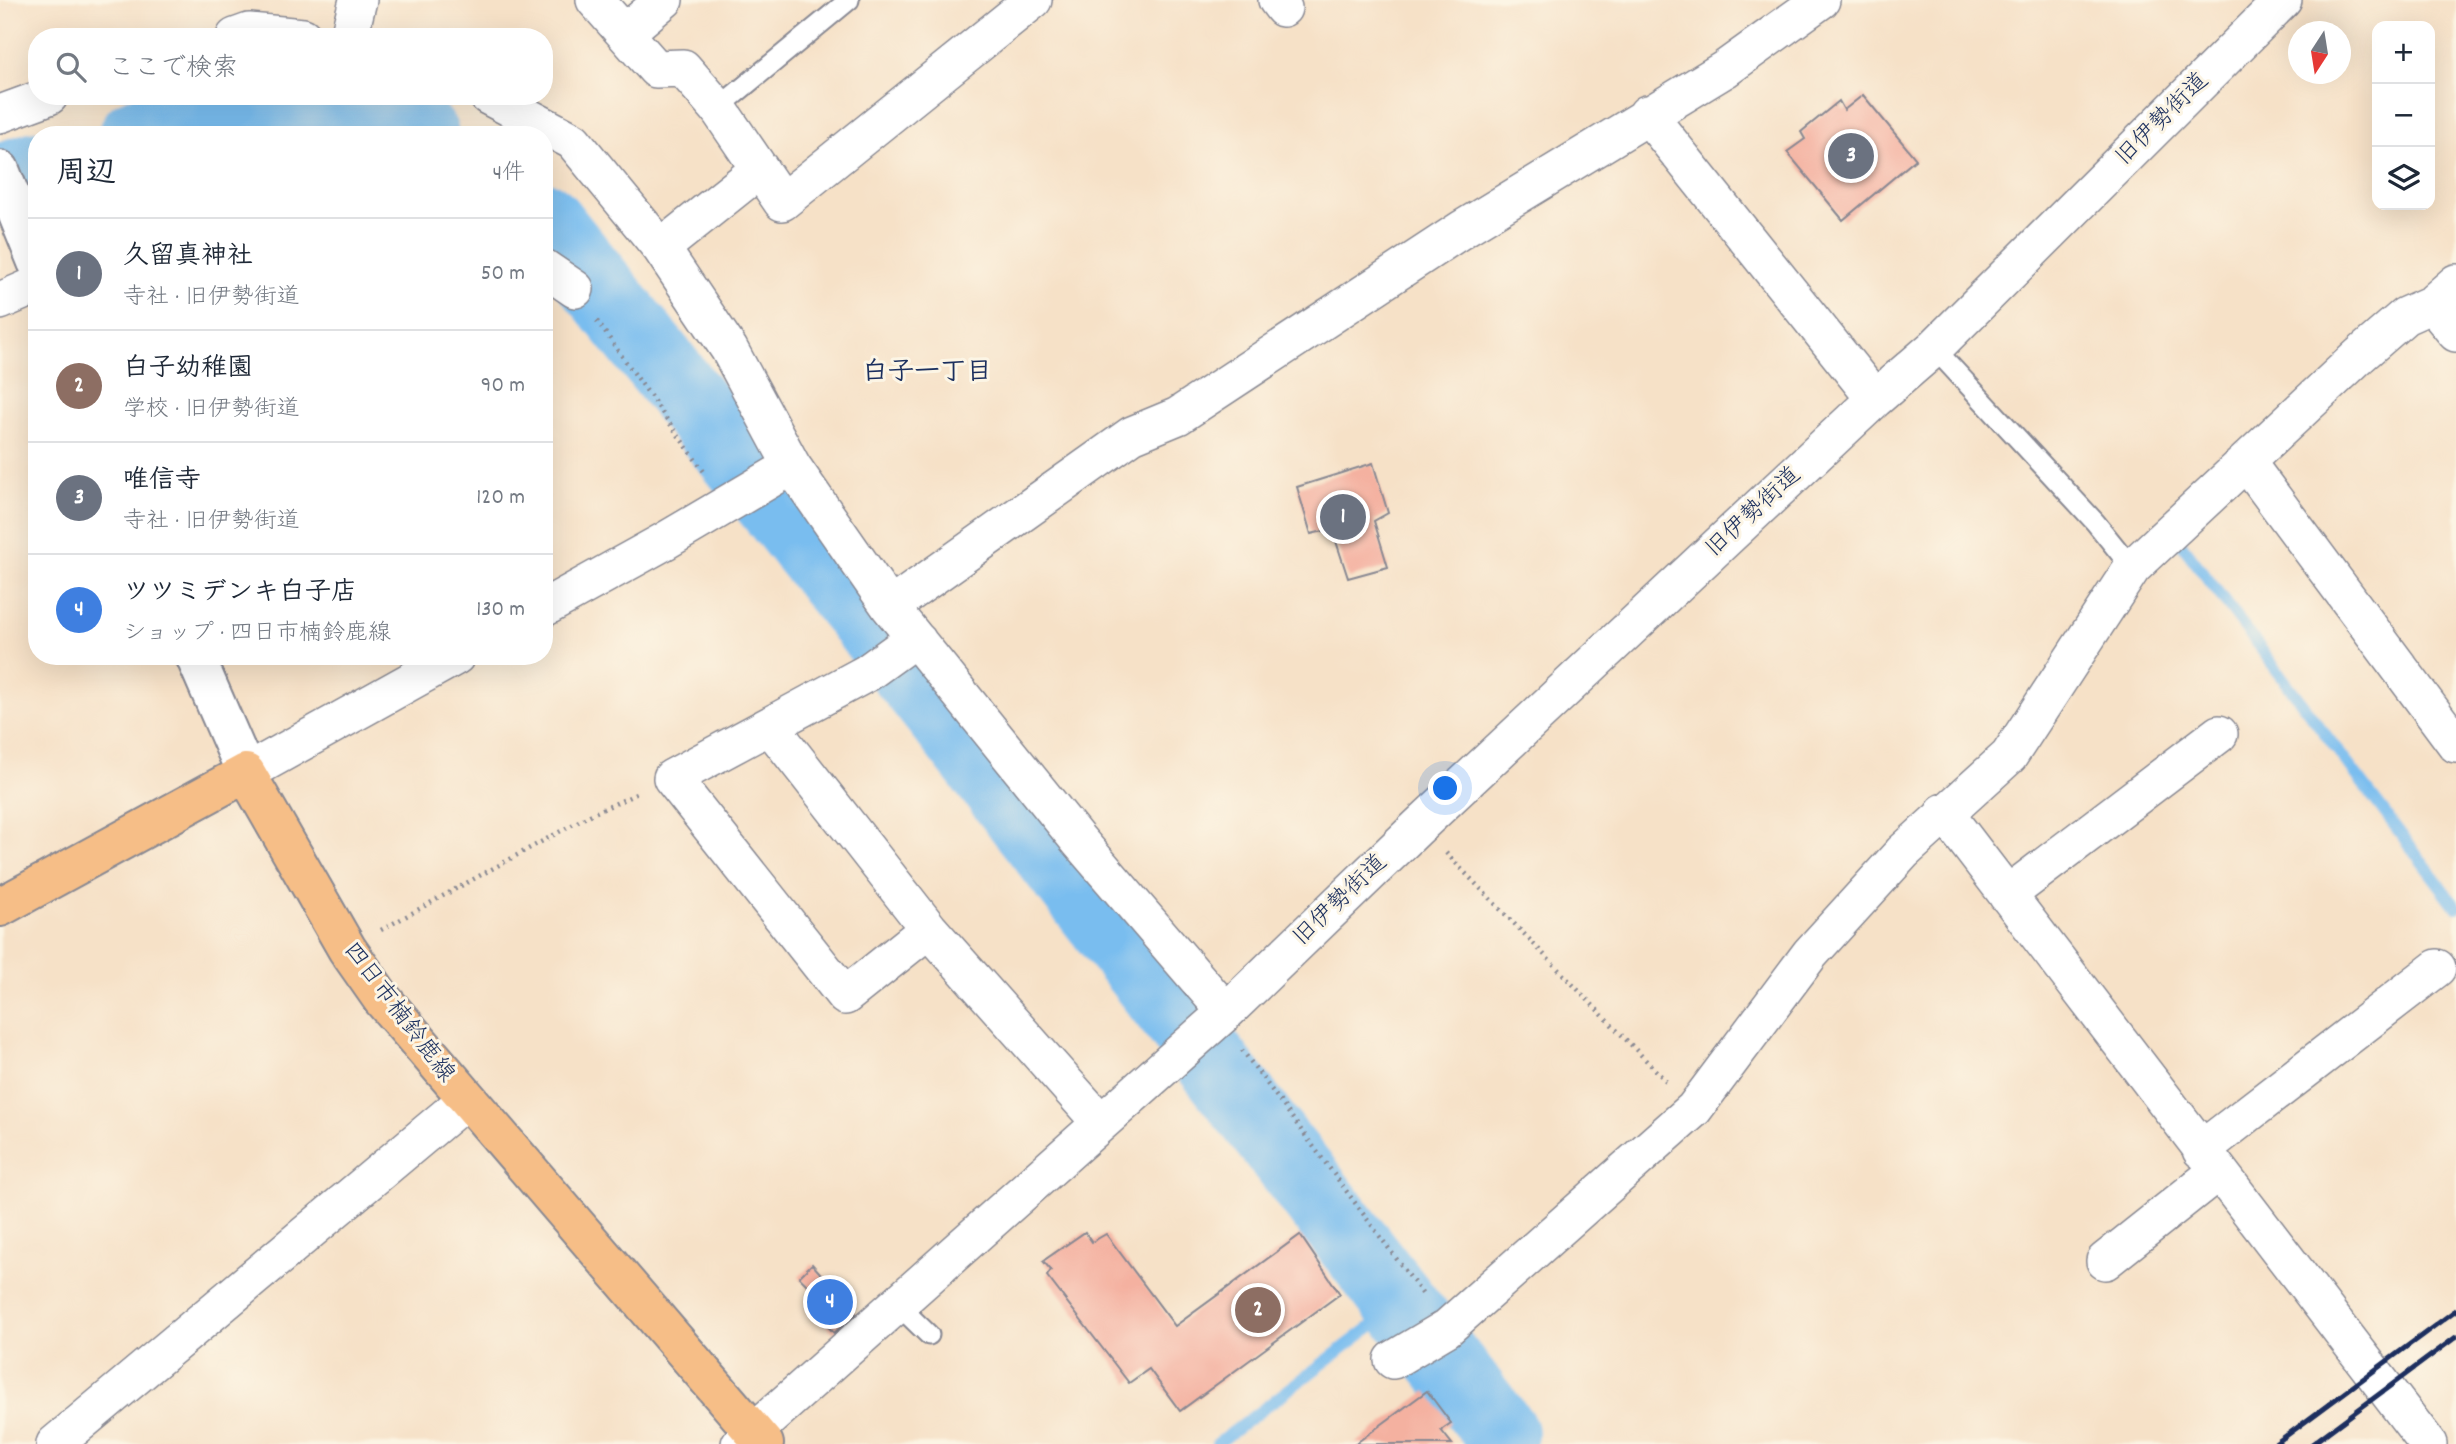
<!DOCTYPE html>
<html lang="ja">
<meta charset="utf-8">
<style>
body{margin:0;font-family:Dekko,"Klee One",sans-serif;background:#f6f6f7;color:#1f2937}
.controls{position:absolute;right:21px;top:21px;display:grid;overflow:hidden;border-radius:14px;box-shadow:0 7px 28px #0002}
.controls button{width:63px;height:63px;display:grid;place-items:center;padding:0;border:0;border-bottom:2px solid #e0e1e3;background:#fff;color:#1f2937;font:35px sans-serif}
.compass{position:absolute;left:2288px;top:21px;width:63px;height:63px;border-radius:50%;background:#fff;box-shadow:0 7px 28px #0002;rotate:192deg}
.you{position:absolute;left:1446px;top:789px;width:24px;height:24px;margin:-18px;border:5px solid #fff;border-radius:50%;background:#1a73e8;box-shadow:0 0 0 10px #1a73e833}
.badge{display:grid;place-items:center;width:46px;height:46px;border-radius:50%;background:#d93025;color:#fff;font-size:23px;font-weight:700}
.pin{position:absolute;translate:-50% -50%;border:4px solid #fff;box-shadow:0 2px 7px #0006}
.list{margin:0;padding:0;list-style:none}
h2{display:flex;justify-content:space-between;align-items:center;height:91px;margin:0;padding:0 28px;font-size:30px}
h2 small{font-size:23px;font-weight:400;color:#747a83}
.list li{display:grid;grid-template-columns:46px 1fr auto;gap:21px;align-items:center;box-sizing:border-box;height:112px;padding:0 28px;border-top:2px solid #e0e1e3}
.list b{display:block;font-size:26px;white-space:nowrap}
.list p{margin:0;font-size:23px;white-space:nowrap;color:#747a83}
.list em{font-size:23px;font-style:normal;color:#747a83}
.icon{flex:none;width:38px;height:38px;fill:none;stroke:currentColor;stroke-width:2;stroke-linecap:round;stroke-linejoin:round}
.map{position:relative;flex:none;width:2456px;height:1444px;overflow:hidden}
.search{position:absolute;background:#fff;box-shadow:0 7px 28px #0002;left:28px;top:28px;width:525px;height:77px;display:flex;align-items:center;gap:18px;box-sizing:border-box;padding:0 24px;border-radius:28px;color:#747a83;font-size:26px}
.panel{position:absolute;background:#fff;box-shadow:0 7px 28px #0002;left:28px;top:126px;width:525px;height:539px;border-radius:28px}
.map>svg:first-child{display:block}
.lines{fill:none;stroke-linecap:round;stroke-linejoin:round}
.stream{stroke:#79bdef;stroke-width:12}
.river{stroke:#79bdef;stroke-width:74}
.building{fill:#f4b1a0}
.service-casing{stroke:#888892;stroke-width:23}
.minor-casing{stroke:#888892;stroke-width:40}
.tertiary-casing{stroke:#888892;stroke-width:42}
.primary-casing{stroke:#888892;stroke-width:42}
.path{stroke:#888892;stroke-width:4.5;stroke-dasharray:2 5;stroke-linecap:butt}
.service{stroke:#fff;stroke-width:19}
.minor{stroke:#fff;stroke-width:37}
.tertiary{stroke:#fff;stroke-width:38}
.primary{stroke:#f6be87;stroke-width:38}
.rail{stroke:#1b2f5e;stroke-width:5}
.labels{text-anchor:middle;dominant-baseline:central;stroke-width:6;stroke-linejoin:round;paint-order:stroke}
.street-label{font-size:24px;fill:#1b2f5e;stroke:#fcf5e5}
.neighbourhood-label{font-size:26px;font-weight:bold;fill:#1b2f5e;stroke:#fcf5e5}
</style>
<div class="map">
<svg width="2456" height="1444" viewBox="0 0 2456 1444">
<rect width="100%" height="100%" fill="#fcf5e5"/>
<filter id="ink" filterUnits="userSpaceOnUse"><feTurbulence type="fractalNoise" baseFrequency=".0143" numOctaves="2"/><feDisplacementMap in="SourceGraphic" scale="14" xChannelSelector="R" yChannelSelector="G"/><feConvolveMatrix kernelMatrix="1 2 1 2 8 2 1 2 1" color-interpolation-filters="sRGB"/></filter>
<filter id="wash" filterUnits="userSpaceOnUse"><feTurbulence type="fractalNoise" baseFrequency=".00686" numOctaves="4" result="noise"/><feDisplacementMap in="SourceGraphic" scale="28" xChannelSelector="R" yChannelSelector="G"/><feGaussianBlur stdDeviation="1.57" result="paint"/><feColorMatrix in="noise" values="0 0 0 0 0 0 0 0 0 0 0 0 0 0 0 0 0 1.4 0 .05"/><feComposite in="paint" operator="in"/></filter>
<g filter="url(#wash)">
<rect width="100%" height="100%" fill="#f6e1c7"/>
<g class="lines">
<path class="stream" d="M2183,546L2456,907
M1501,1433L1510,1444
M1217,1444L1401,1304"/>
<path class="river" d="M136,135L199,114L286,109L369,115L422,135
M0,180L37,168
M544,219L938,710L1501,1433"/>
</g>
<g id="blocks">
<path class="building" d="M1863,95L1916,159L1843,220L1787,152L1805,139L1801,132L1839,101L1844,110Z
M1373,463L1388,513L1374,521L1388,567L1348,578L1332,529L1311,534L1297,487Z
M1085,1232L1092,1242L1106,1234L1175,1326L1300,1235L1340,1294L1180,1411L1149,1369L1129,1383L1047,1276L1051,1270L1043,1261Z
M812,1264L856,1314L834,1333L810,1307L820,1298L799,1277Z
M1427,1391L1451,1423L1441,1430L1452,1444H1355Z"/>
</g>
</g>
<g filter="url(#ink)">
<use href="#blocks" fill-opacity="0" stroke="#888892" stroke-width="2"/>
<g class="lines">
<g class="service-casing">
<path id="service" d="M718,108L849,0
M1934,348L2095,522L2132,568
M899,1306L929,1335"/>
</g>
<g class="minor-casing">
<path id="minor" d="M595,0L656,69L683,68L718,108L782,202L1033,0
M1277,0L1283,8
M625,33L664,0
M235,37L249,32L303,37
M349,37L358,0
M488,96L573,141L661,248L729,349L792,466L890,607L1079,841L1226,1012
M0,114L49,96
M1647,114L1875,399
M661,248L760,169
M544,268L575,289
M0,301L37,285
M2432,304L2456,333
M2247,463L2456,744
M890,607L1132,435L1178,416L1464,228L1725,69L1821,0
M544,608L665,541L792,466
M918,641L907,644L867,673L672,778L845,996L929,929
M770,726L929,929L1101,1123
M246,773L456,656
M1944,812L2428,1444
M2007,895L2219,734
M2201,1150L2437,968
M2105,1261L2217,1172
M1393,1360L1447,1328L1694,1109L1810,954L1903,852L2009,756L2132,568L2359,356L2405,316L2432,304L2456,283
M55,1444L466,1100
M740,1444L1226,1012L1419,826L1875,399L1934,348L2283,0"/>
</g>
<g class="tertiary-casing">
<path id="tertiary" d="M0,170L37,262
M195,656L246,773"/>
</g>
<g class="primary-casing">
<path id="primary" d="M0,907L246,773L347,949L382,999L764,1444"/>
</g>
<path class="path" d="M597,321L705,473
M1446,853L1666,1081
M381,930L590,815L636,794
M1242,1050L1424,1296"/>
<use href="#service" class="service"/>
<use href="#minor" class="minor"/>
<use href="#tertiary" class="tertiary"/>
<use href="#primary" class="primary"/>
<path class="rail" d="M2275,1444L2456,1310
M2312,1444L2456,1337"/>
</g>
</g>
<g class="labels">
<g class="street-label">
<text transform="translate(2163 120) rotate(-45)">旧伊勢街道</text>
<text transform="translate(1754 513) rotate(-43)">旧伊勢街道</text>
<text transform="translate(1341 901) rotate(-44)">旧伊勢街道</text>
<text transform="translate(398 1013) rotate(53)">四日市楠鈴鹿線</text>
</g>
<g class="neighbourhood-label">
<text x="927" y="373">白子一丁目</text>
</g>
</g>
</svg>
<div class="controls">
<button>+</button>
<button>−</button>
<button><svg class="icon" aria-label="layers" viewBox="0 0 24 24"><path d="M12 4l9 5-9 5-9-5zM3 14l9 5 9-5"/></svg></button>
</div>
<svg class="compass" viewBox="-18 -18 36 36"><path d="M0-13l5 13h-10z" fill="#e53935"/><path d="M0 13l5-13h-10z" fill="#747a83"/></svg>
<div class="you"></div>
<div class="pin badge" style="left:1343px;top:517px;background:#6b7280">1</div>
<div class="pin badge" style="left:1258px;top:1310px;background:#8d6e63">2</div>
<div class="pin badge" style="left:1851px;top:156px;background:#6b7280">3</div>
<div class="pin badge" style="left:830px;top:1302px;background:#3f7fe0">4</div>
<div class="search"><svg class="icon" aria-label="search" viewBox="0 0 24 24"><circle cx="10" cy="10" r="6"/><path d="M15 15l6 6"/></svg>ここで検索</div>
<section class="panel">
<h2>周辺<small>4件</small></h2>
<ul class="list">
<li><span class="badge" style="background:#6b7280">1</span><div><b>久留真神社</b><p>寺社 · 旧伊勢街道</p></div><em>50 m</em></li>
<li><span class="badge" style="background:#8d6e63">2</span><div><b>白子幼稚園</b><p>学校 · 旧伊勢街道</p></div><em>90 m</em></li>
<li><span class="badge" style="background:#6b7280">3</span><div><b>唯信寺</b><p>寺社 · 旧伊勢街道</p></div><em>120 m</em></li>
<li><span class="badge" style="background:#3f7fe0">4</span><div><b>ツツミデンキ白子店</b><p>ショップ · 四日市楠鈴鹿線</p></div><em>130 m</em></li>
</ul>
</section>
</div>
